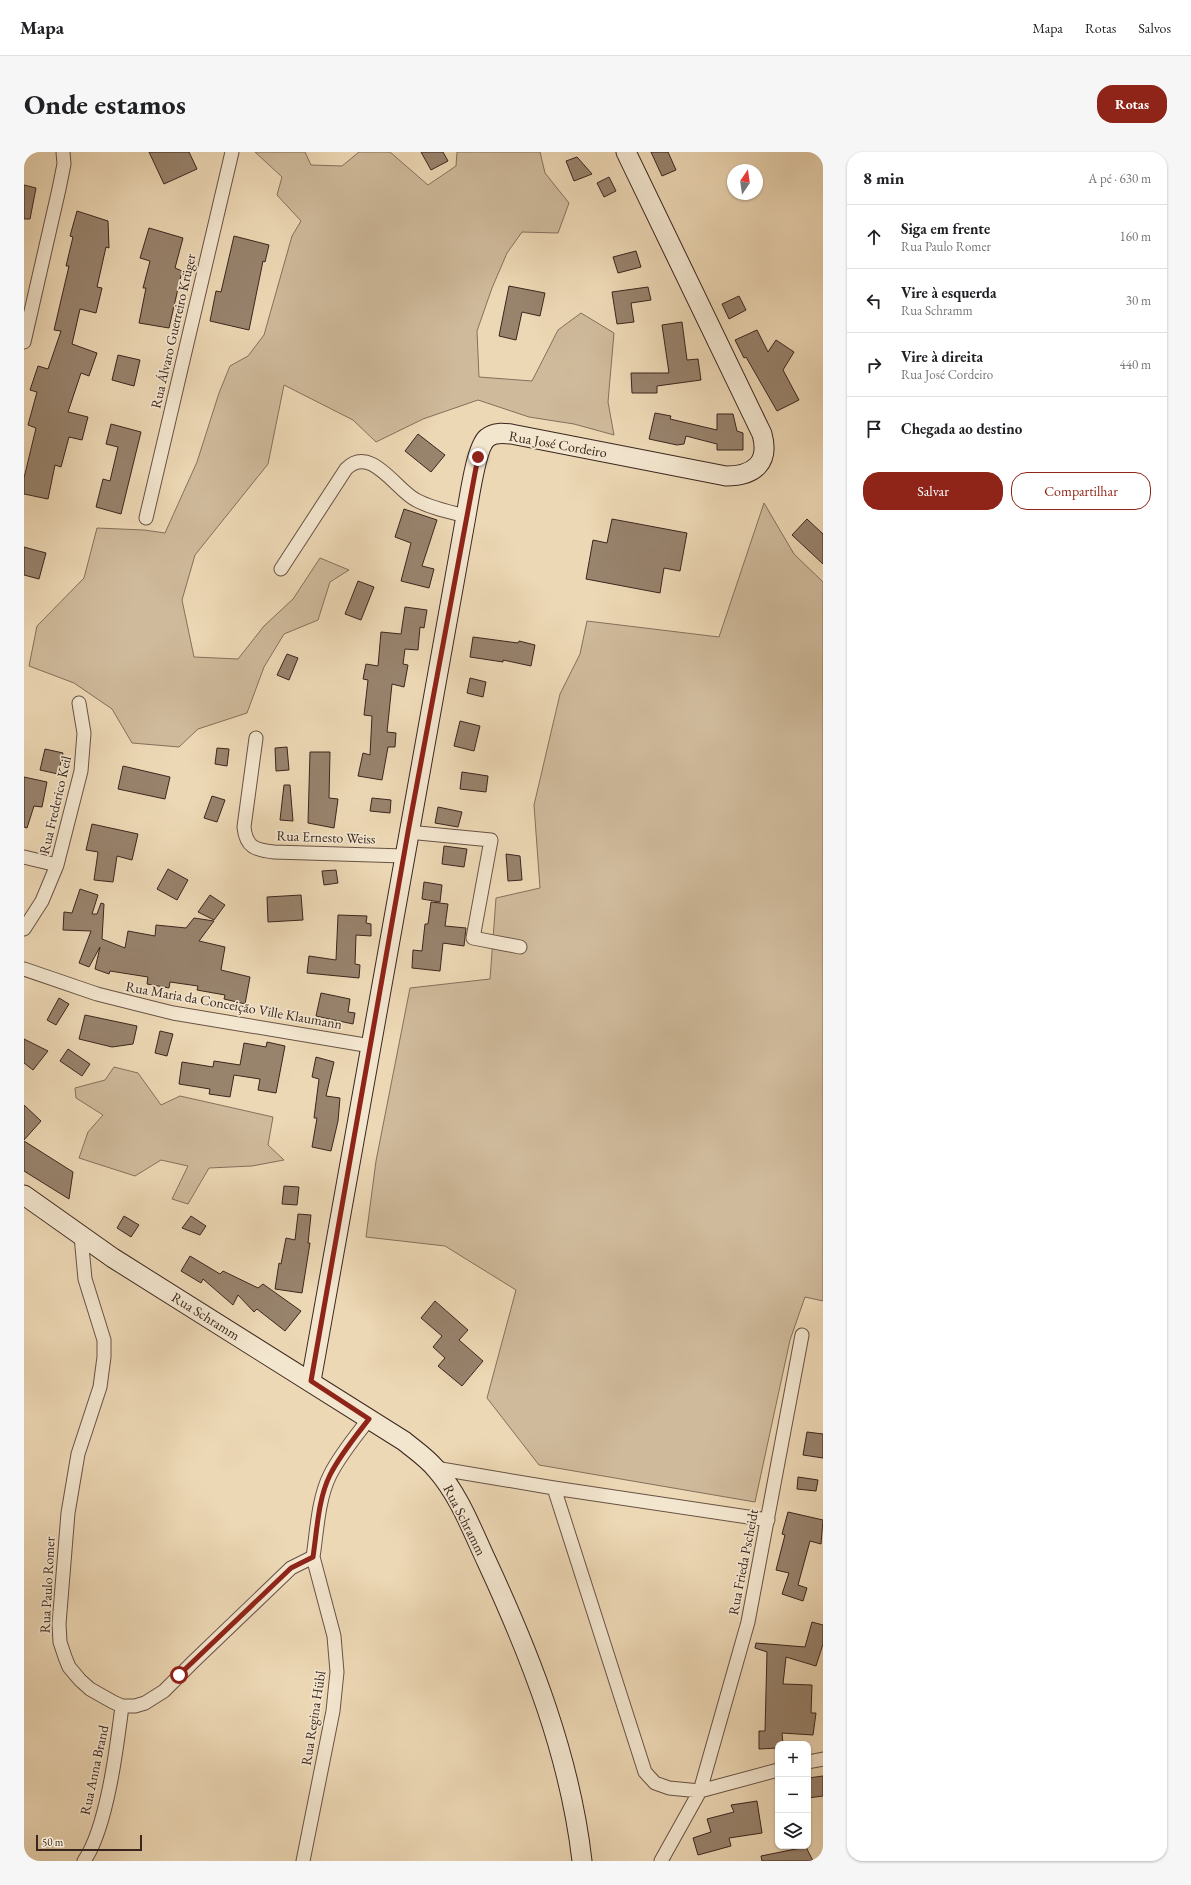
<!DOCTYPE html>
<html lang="pt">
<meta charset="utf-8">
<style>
body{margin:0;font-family:"EB Garamond",serif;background:#f6f6f6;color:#202124}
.controls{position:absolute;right:12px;bottom:12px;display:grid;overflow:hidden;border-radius:8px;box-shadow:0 1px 3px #0004}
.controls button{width:36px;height:36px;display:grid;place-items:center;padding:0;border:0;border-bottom:1px solid #e0e0e0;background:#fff;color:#202124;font:20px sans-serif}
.compass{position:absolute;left:703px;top:12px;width:36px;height:36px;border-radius:50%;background:#fff;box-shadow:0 1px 3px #0004;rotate:13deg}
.scale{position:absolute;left:12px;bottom:10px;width:106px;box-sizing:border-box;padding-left:4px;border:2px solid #3b261e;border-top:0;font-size:11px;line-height:14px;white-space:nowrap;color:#3b261e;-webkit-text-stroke:3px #f3e6cf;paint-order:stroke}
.stop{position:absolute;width:12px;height:12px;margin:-9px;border:3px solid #8f2418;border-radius:50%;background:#fff}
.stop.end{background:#8f2418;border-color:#fff;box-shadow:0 1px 4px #0008}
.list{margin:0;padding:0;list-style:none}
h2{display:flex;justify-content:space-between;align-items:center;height:52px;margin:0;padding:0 16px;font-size:17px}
h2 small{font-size:13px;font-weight:400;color:#757577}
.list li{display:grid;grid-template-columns:26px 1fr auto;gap:12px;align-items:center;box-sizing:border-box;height:64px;padding:0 16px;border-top:1px solid #e0e0e0}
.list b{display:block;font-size:15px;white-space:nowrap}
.list p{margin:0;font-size:13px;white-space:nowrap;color:#757577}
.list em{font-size:13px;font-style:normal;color:#757577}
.actions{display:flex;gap:8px;padding:12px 16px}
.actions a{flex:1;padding:9px 0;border:1px solid #8f2418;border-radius:16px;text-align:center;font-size:14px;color:#8f2418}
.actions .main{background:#8f2418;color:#fff}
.icon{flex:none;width:22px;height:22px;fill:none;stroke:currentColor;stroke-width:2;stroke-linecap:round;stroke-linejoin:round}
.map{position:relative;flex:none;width:799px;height:1709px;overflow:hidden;border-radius:16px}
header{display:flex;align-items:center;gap:24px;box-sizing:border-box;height:56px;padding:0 20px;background:#fff;border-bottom:1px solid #e0e0e0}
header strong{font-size:19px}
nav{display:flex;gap:22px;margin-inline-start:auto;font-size:14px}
.intro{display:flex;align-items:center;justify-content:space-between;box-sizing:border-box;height:96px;padding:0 24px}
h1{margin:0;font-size:28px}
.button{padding:10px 18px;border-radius:16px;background:#8f2418;color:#fff;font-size:14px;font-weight:700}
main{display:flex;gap:24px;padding:0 24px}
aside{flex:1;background:#fff;border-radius:16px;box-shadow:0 1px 3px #0004}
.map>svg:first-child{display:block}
.green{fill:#cfba9b;stroke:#85705c}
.building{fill:#98836d;stroke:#3b261e}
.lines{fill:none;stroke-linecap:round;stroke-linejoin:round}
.street-casing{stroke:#685244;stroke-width:15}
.secondary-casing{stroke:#3b261e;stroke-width:21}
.street{stroke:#f3e6cf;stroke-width:13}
.secondary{stroke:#f3e6cf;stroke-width:19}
.route{stroke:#8f2418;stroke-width:5}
.labels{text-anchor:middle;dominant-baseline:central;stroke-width:3.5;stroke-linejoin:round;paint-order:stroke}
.street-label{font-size:14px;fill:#3b261e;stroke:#f3e6cf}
</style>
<header>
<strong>Mapa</strong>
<nav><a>Mapa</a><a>Rotas</a><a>Salvos</a></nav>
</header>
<div class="intro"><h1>Onde estamos</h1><a class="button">Rotas</a></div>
<main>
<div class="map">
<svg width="799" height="1709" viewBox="0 0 799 1709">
<rect width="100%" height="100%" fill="#edd8b5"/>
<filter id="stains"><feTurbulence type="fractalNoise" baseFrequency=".005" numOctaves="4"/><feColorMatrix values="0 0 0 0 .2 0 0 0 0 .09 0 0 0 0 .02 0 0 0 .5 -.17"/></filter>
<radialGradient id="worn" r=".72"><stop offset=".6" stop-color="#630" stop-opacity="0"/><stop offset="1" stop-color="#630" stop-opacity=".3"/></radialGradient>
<path class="green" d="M231,0H281L287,13L318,14L335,0H366L404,33L432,14L433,0H516L521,21L545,51L534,81L498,80L483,101L468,136L453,179L455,225L508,229L534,178L557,161L590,181L584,250L590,283L550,272L505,265L454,248L399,267L352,290L329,268L260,233L244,312L171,403L158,448L170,505L214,507L240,474L269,447L296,406L325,418L306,430L294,468L260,482L240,515L223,561L174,577L155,595L108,591L88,557L50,531L5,514L13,474L60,426L73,376L120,378L141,381L173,310L195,241L206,214L224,204L240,183L268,84L277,69L253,43L258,25Z
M740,351L770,402L799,430V1149L781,1145L766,1188L731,1350L515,1313L463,1246L492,1138L421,1094L342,1085L352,1009L386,836L466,827L472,746L516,736L510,653L536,542L556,502L563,469L695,485Z
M90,915L114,921L137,953L156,944L249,965L244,993L260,1008L228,1014L185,1016L164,1052L148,1047L164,1014L137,1008L111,1024L55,1006L64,980L79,963L52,946L51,936L81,928Z"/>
<path class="building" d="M125,0H165L173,17L140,32Z
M397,0H419L424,9L407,18Z
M627,0H644L652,18L638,24Z
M553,5L568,22L550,29L542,9Z
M585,25L592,39L580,45L573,31Z
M0,33L12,36L6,67H0Z
M53,59L84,69L85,96L82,95L73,135L78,136L72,161L56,157L48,192L73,201L65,224L57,221L44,260L64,265L58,288L45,285L37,315L31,313L24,347L0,342V326L12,276L4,273L13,240L6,238L14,214L24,217L37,179L30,178L45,114H42L49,85L46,84Z
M125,76L159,86L151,116L158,119L145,176L115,171L122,136H119L126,109L116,106Z
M210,84L245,93L241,110L239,109L225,178L186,169L192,139L197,140Z
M612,99L617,115L594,121L589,105Z
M485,134L521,141L516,164L498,160L492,188L475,184Z
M624,135L627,148L607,151L610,170L593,172L588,140Z
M715,144L722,158L705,167L698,152Z
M658,170L663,208L674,207L677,228L633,234V241H608L607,221H645L638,173Z
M733,178L744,200L752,188L770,200L759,218L775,248L753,259L722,205L720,206L711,188Z
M94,203L116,208L110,234L88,228Z
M631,261L647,264L646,267L693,278V262H709L713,279L719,281V298H693V292L662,284L660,292L653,293L625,287Z
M87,272L117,280L97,362L72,355L79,327L86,329L94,295L82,292Z
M394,282L421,303L407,320L381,299Z
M380,357L413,368L398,414L410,417L405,436L377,429L387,391L371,385Z
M588,367L663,381L656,419L640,416L636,441L562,427L569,388L583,391Z
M783,367L799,382V412L768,383Z
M0,395L22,401L15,427L0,423Z
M334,429L350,435L337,468L321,462Z
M381,455L403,458L400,476L396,475L394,498L381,497L379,512L384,513L380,535L368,532L363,580L372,581L371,595H364L358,628L334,624L339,601L346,603L348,564L340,563L344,528L339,527L342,512L354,514L357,480L377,482Z
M449,485L494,491L495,489L511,493L507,514L479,508V510L446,505Z
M263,502L274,506L265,528L253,523Z
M446,526L462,530L459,545L443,541Z
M436,569L456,574L450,599L430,594Z
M263,595L265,618L252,619L251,596Z
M193,596L205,597L203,614L191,612Z
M21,597L39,601L34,622L16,618Z
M286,600H306L305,646L314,647L310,676L284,671Z
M99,614L146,625L141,647L94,637Z
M438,620L464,624L462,640L436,637Z
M0,625L23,630L18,655L10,654L3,676L0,675Z
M260,633H266L269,669L256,668Z
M188,644L201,648L193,670L180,666Z
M348,646L367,648L366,661L346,659Z
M414,655L438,660L434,675L411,671Z
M68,672L114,682L108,708L93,704L89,730L70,728L74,700L62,698Z
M420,694L443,697L440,715L418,712Z
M482,702L496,704L498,728L484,729Z
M144,717L164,728L153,748L133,737Z
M312,718L314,731L300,733L298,719Z
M400,730L418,733L416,750L398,747Z
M56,737L74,743L68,762H73L77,751L80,752L78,787L101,796L104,779L131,784L132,773L162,776L170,766L190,769L175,789L201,795L197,818L226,825L221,852L200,847L201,843L173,838L174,834L146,830L145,836L123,832L124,825L86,819L85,822L71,817L76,795L65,815L55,811L67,779L39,778L40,760L48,761Z
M186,743L201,753L190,768L174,760Z
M277,743L279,768L244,770L243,745Z
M407,750L424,752L421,774L442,776L440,794L419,791L416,819L388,816L389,798L398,799L401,772H404Z
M314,763L343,764L342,771L347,772V784L332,783L331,812L336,813L335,826L283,821L285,804L312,808Z
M297,841L326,847L324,860L331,861L329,872L292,864Z
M35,846L45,852L32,873L23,868Z
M61,863L113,874L109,892L88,895L55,887Z
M136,879L149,882L143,904L131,901Z
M0,887L24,899L9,918L0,911Z
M243,890L261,894L252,941L234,938L236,927L210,923L206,945L185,942L186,937L155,932L158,910L189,915L190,909L216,913L220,891L242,895Z
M44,897L66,912L58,924L36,909Z
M292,905L310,910L302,944L316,946L314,969L307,999L288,995L293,966H290L295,927L288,925Z
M0,953L17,969L0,988Z
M0,989L49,1020L45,1047L0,1019Z
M260,1034L275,1035L273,1053L258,1052Z
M274,1062L287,1063L284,1091H286L278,1141L251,1137L255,1111L257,1112L262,1086L271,1088Z
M100,1064L115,1073L107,1085L93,1076Z
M167,1064L182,1074L176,1083L158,1076Z
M166,1104L196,1122L199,1119L234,1136L239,1132L277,1159L261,1179L233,1157L230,1160L214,1143L209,1153L179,1127L177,1131L157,1119Z
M411,1149L444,1178L435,1188L459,1209L438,1234L414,1214L421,1206L409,1195L418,1184L397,1166Z
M783,1280L799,1282V1306L779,1303Z
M774,1325L794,1328L792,1339L773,1337Z
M764,1360L799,1368L797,1392L786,1389L774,1433L783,1436L779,1449L758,1442L765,1421L752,1418L761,1383L758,1382Z
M788,1470L799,1473V1492L792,1514L762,1505L759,1532L788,1533L787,1561H792L789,1583L758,1581L759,1592H754V1596L735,1597V1579H741L743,1500L731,1496L732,1491L781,1495Z
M799,1624V1644L784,1646V1626Z
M733,1649L738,1681L705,1686L707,1694L674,1703L669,1686L687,1680L683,1667L710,1660L707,1653Z
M782,1695L789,1709H738L737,1704Z"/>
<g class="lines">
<g class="street-casing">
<path id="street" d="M0,190L35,37L40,12L39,0
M122,366L208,0
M257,417L322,317C347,292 372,338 392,348C407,356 425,360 442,364
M232,586L220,675C222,695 231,698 250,700L380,704
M384,680L467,688L449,786L496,795
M0,705L33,713
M0,777L18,749L33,713L57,619L60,581L55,551
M0,817L73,842L149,861L347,894
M57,1084L61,1127L80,1188V1205L76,1235L54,1302L44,1361L35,1472L36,1490L41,1505L45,1515L56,1528L66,1537L89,1550L98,1554H111L121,1551L140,1539L169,1510L267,1416L289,1405C293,1379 294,1347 306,1323C316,1303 331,1285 345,1267
M411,1316L530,1336L744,1368
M530,1336L621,1620L631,1631L645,1636L676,1639L724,1470L778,1183
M784,1610L799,1607
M60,1709C83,1676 93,1594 98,1554
M279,1709L309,1559L313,1520L310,1484L289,1405
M637,1709L676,1639L754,1618"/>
</g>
<g class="secondary-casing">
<path id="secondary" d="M0,1043L89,1106L380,1289C391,1298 403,1306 412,1317C435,1343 448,1378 463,1410C507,1505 546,1604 558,1709
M287,1229L442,364C445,348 452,295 463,286C470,280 479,281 487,282L702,324C730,324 746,311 738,282L602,0"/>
</g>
<use href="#street" class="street"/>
<use href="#secondary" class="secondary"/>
</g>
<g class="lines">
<path class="route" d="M155,1523L267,1416L289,1405C293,1379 294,1347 306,1323C316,1303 331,1285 345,1267L287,1229L384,680L454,305"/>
</g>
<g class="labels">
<g class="street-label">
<text transform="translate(149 179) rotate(-77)">Rua Álvaro Guerreiro Krüger</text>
<text transform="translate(534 292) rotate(10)">Rua José Cordeiro</text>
<text transform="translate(31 653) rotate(-77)">Rua Frederico Keil</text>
<text transform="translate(302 685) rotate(2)">Rua Ernesto Weiss</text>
<text transform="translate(210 853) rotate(10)">Rua Maria da Conceição Ville Klaumann</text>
<text transform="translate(182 1164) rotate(32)">Rua Schramm</text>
<text transform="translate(441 1368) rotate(63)">Rua Schramm</text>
<text transform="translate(719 1410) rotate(-79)">Rua Frieda Pscheidt</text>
<text transform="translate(23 1433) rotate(-87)">Rua Paulo Romer</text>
<text transform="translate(289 1566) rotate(-81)">Rua Regina Hübl</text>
<text transform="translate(70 1618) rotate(-78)">Rua Anna Brand</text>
</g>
</g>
<rect width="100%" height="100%" filter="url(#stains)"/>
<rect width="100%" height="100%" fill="url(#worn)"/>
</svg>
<div class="controls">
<button>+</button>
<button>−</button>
<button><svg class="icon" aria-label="layers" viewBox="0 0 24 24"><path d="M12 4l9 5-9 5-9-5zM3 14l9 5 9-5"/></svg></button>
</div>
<svg class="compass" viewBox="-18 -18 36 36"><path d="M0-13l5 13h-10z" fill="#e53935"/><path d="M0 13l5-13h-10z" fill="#757577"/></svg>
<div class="scale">50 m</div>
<div class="stop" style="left:155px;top:1523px"></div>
<div class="stop end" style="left:454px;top:305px"></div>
</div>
<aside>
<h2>8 min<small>A pé · 630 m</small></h2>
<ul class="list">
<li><svg class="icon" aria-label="ahead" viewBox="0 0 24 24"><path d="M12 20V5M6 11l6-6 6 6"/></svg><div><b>Siga em frente</b><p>Rua Paulo Romer</p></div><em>160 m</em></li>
<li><svg class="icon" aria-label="left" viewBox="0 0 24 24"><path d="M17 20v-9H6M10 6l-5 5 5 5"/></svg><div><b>Vire à esquerda</b><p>Rua Schramm</p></div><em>30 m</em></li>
<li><svg class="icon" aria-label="right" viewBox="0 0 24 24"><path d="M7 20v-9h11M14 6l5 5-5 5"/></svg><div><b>Vire à direita</b><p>Rua José Cordeiro</p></div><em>440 m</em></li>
<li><svg class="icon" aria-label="arrive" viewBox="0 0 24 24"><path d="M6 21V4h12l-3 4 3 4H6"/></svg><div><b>Chegada ao destino</b></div></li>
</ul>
<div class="actions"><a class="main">Salvar</a><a>Compartilhar</a></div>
</aside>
</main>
